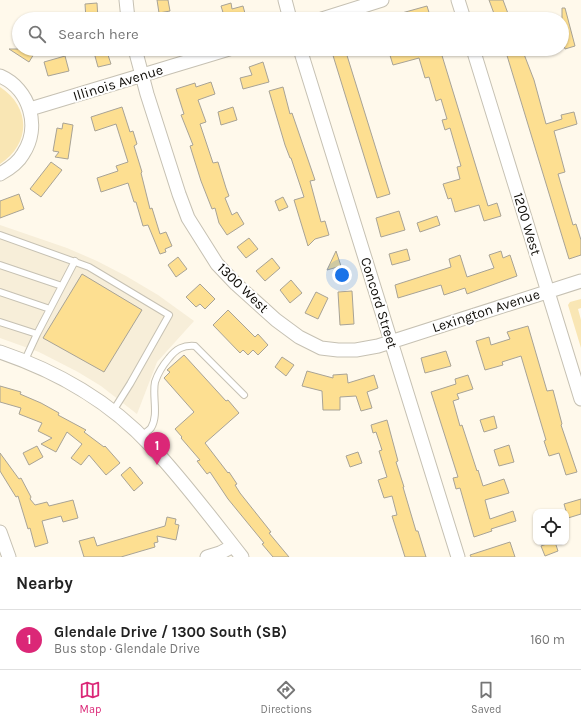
<!DOCTYPE html>
<meta charset="utf-8">
<style>
body{margin:0;font-family:Karla,sans-serif;background:#f2f2f2;color:#222}
.controls{position:absolute;right:12px;bottom:12px;display:grid;overflow:hidden;border-radius:8px;box-shadow:0 1px 3px #0004}
.controls button{width:36px;height:36px;display:grid;place-items:center;padding:0;border:0;border-bottom:1px solid #e0e0e0;background:#fff;color:#222;font:20px sans-serif}
.you{position:absolute;left:342px;top:275px;width:14px;height:14px;margin:-10px;border:3px solid #fff;border-radius:50%;background:#1a73e8;box-shadow:0 0 0 6px #1a73e833}
.badge{display:grid;place-items:center;width:26px;height:26px;border-radius:50%;background:#db2777;color:#fff;font-size:13px;font-weight:700}
.pin{position:absolute;translate:-50% -33px;filter:drop-shadow(0 1px 2px #0008)}
.pin::after{content:'';position:absolute;top:21px;width:14px;height:12px;background:inherit;clip-path:polygon(0 0,100% 0,50% 100%)}
.list{margin:0;padding:0;list-style:none}
h2{display:flex;justify-content:space-between;align-items:center;height:52px;margin:0;padding:0 16px;font-size:17px}
h2 small{font-size:13px;font-weight:400;color:#767676}
.list li{display:grid;grid-template-columns:26px 1fr auto;gap:12px;align-items:center;box-sizing:border-box;height:60px;padding:0 16px;border-top:1px solid #e0e0e0}
.list b{display:block;font-size:15px;white-space:nowrap}
.list p{margin:0;font-size:13px;white-space:nowrap;color:#767676}
.list em{font-size:13px;font-style:normal;color:#767676}
.icon{flex:none;width:22px;height:22px;fill:none;stroke:currentColor;stroke-width:2;stroke-linecap:round;stroke-linejoin:round}
.map{position:relative;flex:none;width:581px;height:557px;overflow:hidden}
.search{position:absolute;background:#fff;box-shadow:0 1px 3px #0004;left:12px;right:12px;top:12px;height:44px;display:flex;align-items:center;gap:10px;box-sizing:border-box;padding:0 14px;border-radius:22px;color:#767676;font-size:15px}
.sheet{height:112px;background:#fff}
nav{display:flex;justify-content:space-around;align-items:center;box-sizing:border-box;height:56px;border-top:1px solid #e0e0e0;background:#fff;font-size:11px;color:#767676}
nav a{display:grid;justify-items:center;gap:2px}
nav .on{color:#db2777}
.map>svg:first-child{display:block}
.built{fill:#f7eed9}
.green{fill:#f9e6b4}
.building{fill:#fddf91;stroke:#a8a396}
.lines{fill:none;stroke-linecap:round;stroke-linejoin:round}
.lane-casing{stroke:#c6c1b3;stroke-width:8}
.street-casing{stroke:#c6c1b3;stroke-width:15}
.lane{stroke:#fff;stroke-width:6}
.street{stroke:#fff;stroke-width:13}
.labels{text-anchor:middle;dominant-baseline:central;stroke-width:4;stroke-linejoin:round;paint-order:stroke}
.street-label{font-size:14px;fill:#0f0d08;stroke:#fff}
</style>
<div class="map">
<svg width="581" height="557" viewBox="0 0 581 557">
<rect width="100%" height="100%" fill="#fff9eb"/>
<path class="built" d="M0,225L67,248L97,261L126,276L158,295L194,321L157,362L137,414L101,386L78,372L39,352L0,338Z"/>
<path class="green" d="M0,87C31,107 31,144 0,164Z
M581,299V308L578,309L581,320V348L568,305L570,302Z"/>
<path class="building" d="M157,0H168L170,11L159,13Z
M489,0H503L510,19H496Z
M97,3L98,19H86L85,4Z
M231,3L232,9L243,6L246,17L240,19H225L221,6Z
M427,6L431,19H392L391,16Z
M562,8H565L575,46L565,49L562,38Z
M9,49H37L29,62Z
M93,49H106L111,64L98,67Z
M331,49H345L390,194L377,198Z
M388,49H440L488,206L497,203L501,216L484,221L479,205L455,212L451,198L448,199L443,184L460,179L457,167L461,166L450,128L445,130L442,120L447,119L441,99L436,101L429,77L425,78L419,58L393,65Z
M505,49H522L534,80L546,124L562,119L561,115L574,112L577,124L554,131L565,172L558,174L573,225L576,224L581,240V255L569,259Z
M65,56L69,71L48,76L44,62Z
M263,62L269,82L243,89L240,78L252,75L249,67Z
M211,82L215,94L198,100L206,122L200,124L213,163L218,162L226,188L229,196L225,198L232,215L237,212L244,224L227,235L219,223L215,208L212,209L201,181L190,146L193,145L181,115L184,114L176,89L195,83L196,87Z
M283,87L290,114L292,113L315,180L310,181L321,222L325,221L329,235L315,239L308,246L294,200L304,197L291,158H290L285,145L269,91Z
M122,107L130,132L133,131L137,144L134,146L142,172L141,173L150,209L152,208L160,234L166,232L172,246L165,249L166,252L160,254L148,225L143,226L136,202H134L128,183L101,192L97,178L118,171L116,166L128,162L116,124L95,131L91,117Z
M233,107L237,120L221,125L218,112Z
M63,123L73,125L68,159L55,157L59,152L53,151L57,128L62,129Z
M51,162L62,170L41,197L30,189Z
M19,194L24,209L0,218V201Z
M283,197L288,207L279,211L275,201Z
M399,211L405,230L381,237L376,218Z
M437,216L440,225L420,232L417,223Z
M249,238L258,249L246,258L237,247Z
M407,249L410,260L392,265L389,254Z
M336,251L341,266L327,270Z
M501,251L503,258L510,255L517,276L467,294L465,288L444,295L441,285L398,298L395,285L451,267L449,259L460,255L467,277L494,268L489,255Z
M178,257L187,269L176,277L168,265Z
M272,258L280,268L265,281L256,271Z
M82,274L142,310L104,372L43,338Z
M291,280L302,293L290,303L280,290Z
M200,284L215,299L205,309L200,304L196,307L186,297Z
M352,291L354,324L340,325L338,292Z
M316,292L328,298L318,319L305,313Z
M228,310L255,337L258,334L268,345L258,355L253,350L248,355L243,350L240,353L213,325Z
M528,326L547,391L553,390L562,424L561,425L577,472L566,475L559,453L549,456L544,441L546,440L521,356L502,362L503,365L485,370L476,341L489,337L491,345L510,339L507,332Z
M446,351L451,366L425,373L421,358Z
M184,355L226,401L228,400L239,413L205,443L228,473L229,472L237,484L235,485L240,493L271,532L269,533L289,557H273L262,544L264,543L228,499L210,472L207,474L197,461L200,460L181,438L182,437L175,429L194,412L164,378L170,372L167,370Z
M282,357L294,365L286,376L275,367Z
M307,371L333,378V375L347,374L348,383L374,375L378,388L367,392L372,408L361,411L356,396L340,397V410H323L322,391L302,386Z
M468,375L473,389L457,394L459,399L453,401L460,426L462,425L477,471L478,470L483,486L504,479L509,493L485,500L490,519L513,511L516,521L491,529L492,531L474,537L460,488L456,489L453,478L458,477L431,392L456,384L455,379Z
M0,386L21,392L20,394L41,403L59,413L58,415L86,430L84,432L104,447L105,446L120,463L106,475L89,455L81,465L71,458L82,444L67,432L56,452L41,444L52,438L38,431L42,423L19,414L21,408L0,402Z
M494,416L497,428L484,432L480,420Z
M387,420L398,461L396,462L404,487H403L416,531H418L426,557H405L392,516L397,515L392,496L384,498L378,480L387,477L379,451L382,450L376,432L373,433L371,425Z
M509,445L514,462L499,466L494,450Z
M37,446L43,457L29,465L23,453Z
M358,452L362,463L350,467L346,456Z
M0,453L19,479L21,478L31,497L30,499L35,505L47,502L49,506L73,500L78,518L63,522L61,516L42,521L48,543L35,547L30,528L28,529L18,496L16,497L0,471Z
M130,467L143,483L134,491L121,475Z
M581,499V514L568,518L564,504Z
M167,517L176,519L175,524L179,525L176,540L157,536L158,542L154,543L155,547L121,557H84L79,541L94,537L97,546L165,526Z
M510,542L515,557H471L470,555Z
M552,542H555L558,551L545,556L541,546Z"/>
<g class="lines">
<g class="lane-casing">
<path id="lane" d="M0,235L89,267L169,315L130,384L113,411
M0,265L62,286
M0,292L50,309
M0,322L37,334
M25,360L37,334L75,261
M141,436C144,433 149,431 151,428C159,415 152,396 155,382C158,373 163,365 169,358C176,349 183,345 195,346L244,395"/>
</g>
<g class="street-casing">
<path id="street" d="M126,0L128,19
M285,0L290,19
M458,0L464,19
M322,19L382,0
M135,49L147,94L179,194L188,218L217,264L236,284L276,320L299,337L321,348L338,350H356L378,346L581,281
M300,49L458,557
M473,49L581,399
M0,76C30,89 41,127 23,154C18,163 9,169 0,174
M30,109L229,49
M0,352C56,371 111,402 151,446C184,481 212,519 242,557
M0,532L9,557
M207,557L220,553L233,546"/>
</g>
<use href="#lane" class="lane"/>
<use href="#street" class="street"/>
</g>
<g class="labels">
<g class="street-label">
<text transform="translate(118 83) rotate(-17)">Illinois Avenue</text>
<text transform="translate(527 224) rotate(73)">1200 West</text>
<text transform="translate(243 288) rotate(44)">1300 West</text>
<text transform="translate(379 303) rotate(73)">Concord Street</text>
<text transform="translate(486 311) rotate(-18)">Lexington Avenue</text>
</g>
</g>
</svg>
<div class="controls">
<button><svg class="icon" aria-label="locate" viewBox="0 0 24 24"><circle cx="12" cy="12" r="6"/><path d="M12 2v4M12 18v4M2 12h4M18 12h4"/></svg></button>
</div>
<div class="you"></div>
<div class="pin badge" style="left:157px;top:465px">1</div>
<div class="search"><svg class="icon" aria-label="search" viewBox="0 0 24 24"><circle cx="10" cy="10" r="6"/><path d="M15 15l6 6"/></svg>Search here</div>
</div>
<section class="sheet">
<h2>Nearby<small></small></h2>
<ul class="list">
<li><span class="badge">1</span><div><b>Glendale Drive / 1300 South (SB)</b><p>Bus stop · Glendale Drive</p></div><em>160 m</em></li>
</ul>
</section>
<nav>
<a class="on"><svg class="icon" aria-label="map" viewBox="0 0 24 24"><path d="M3 6l6-2 6 2 6-2v14l-6 2-6-2-6 2zM9 4v14M15 6v14"/></svg>Map</a>
<a><svg class="icon" aria-label="directions" viewBox="0 0 24 24"><path d="M12 3l9 9-9 9-9-9zM9 14v-3h6M13 9l2 2-2 2"/></svg>Directions</a>
<a><svg class="icon" aria-label="saved" viewBox="0 0 24 24"><path d="M7 4h10v16l-5-4-5 4z"/></svg>Saved</a>
</nav>
